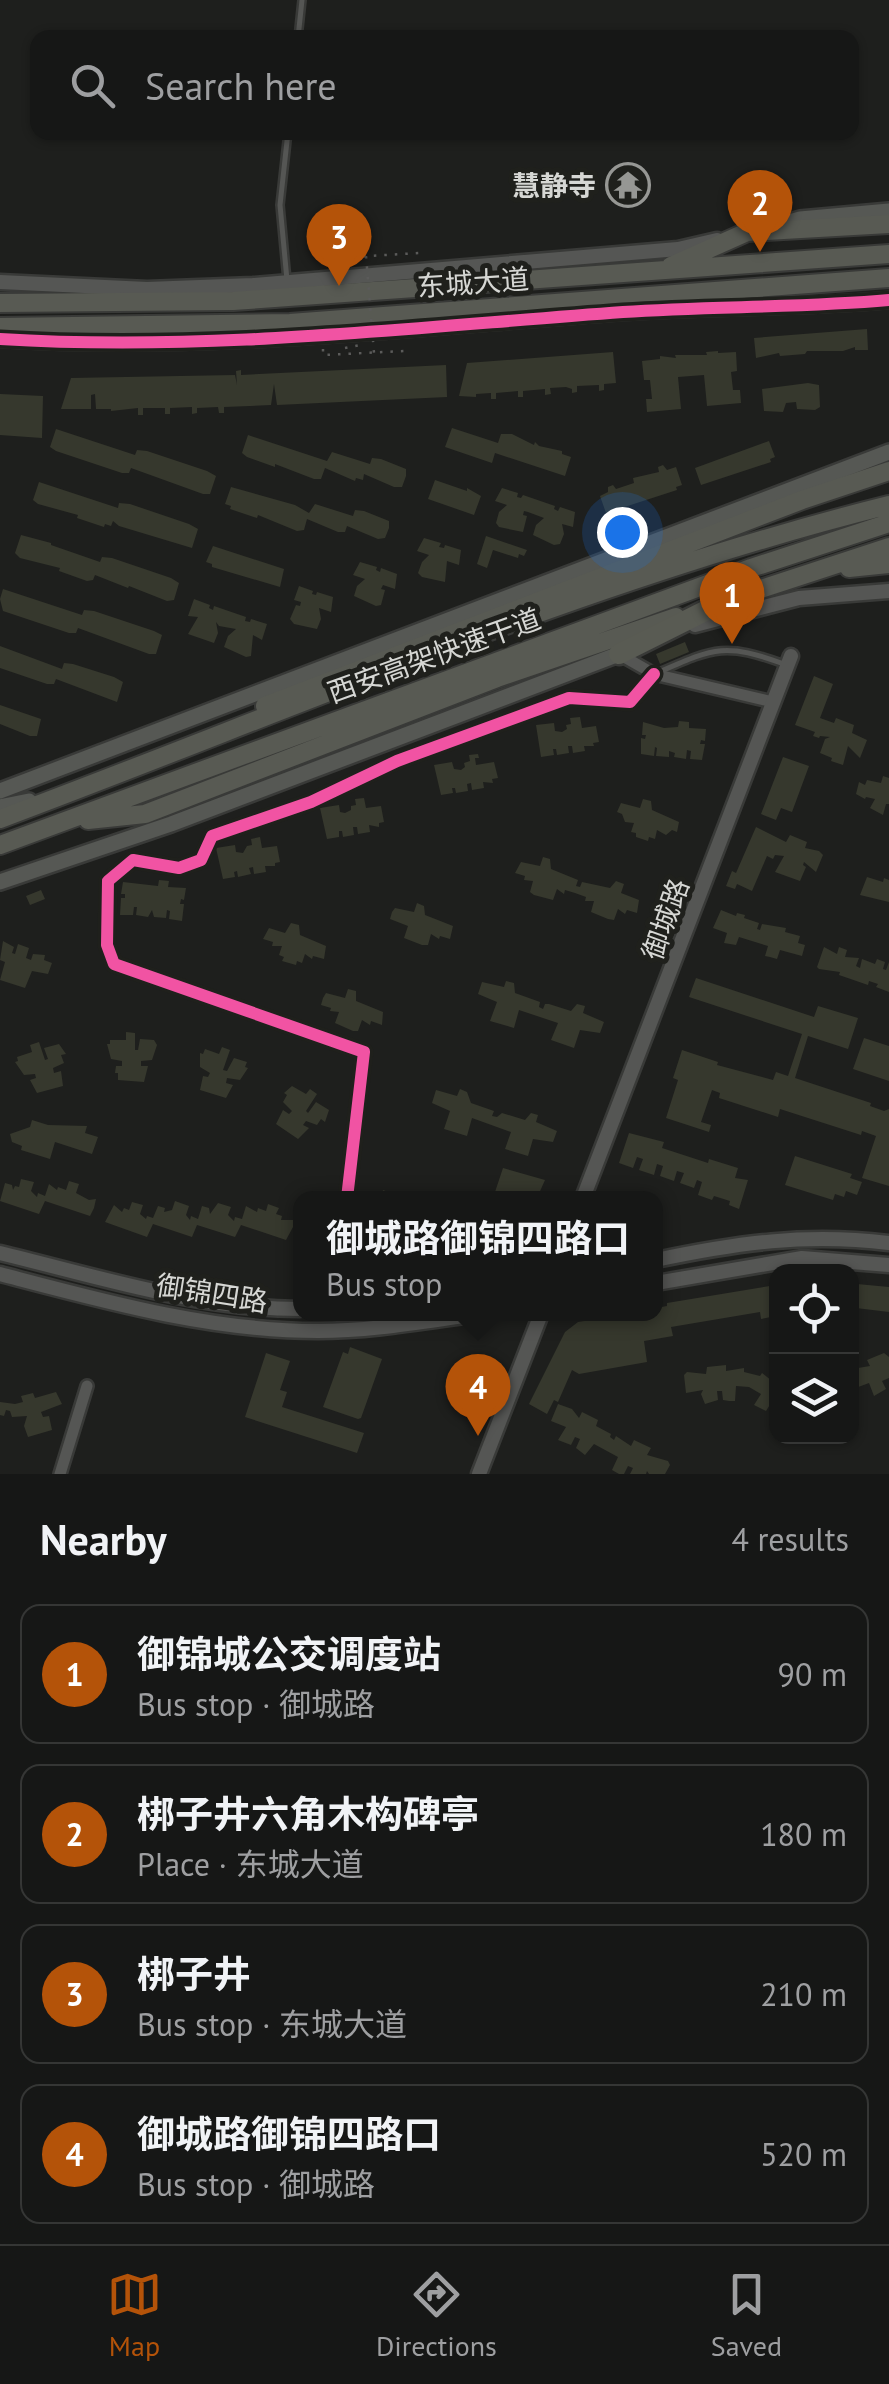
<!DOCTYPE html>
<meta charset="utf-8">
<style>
body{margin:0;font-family:"PT Sans","Noto Sans SC",sans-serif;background:#1f201f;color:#f1f3f6}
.controls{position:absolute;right:30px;bottom:30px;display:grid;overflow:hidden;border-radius:20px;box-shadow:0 2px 8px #0004}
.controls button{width:90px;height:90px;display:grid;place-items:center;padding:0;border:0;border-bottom:2px solid #353635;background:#161716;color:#f1f3f6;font:50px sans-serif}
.you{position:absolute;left:622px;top:532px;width:35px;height:35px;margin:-25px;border:8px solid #fff;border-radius:50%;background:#1a73e8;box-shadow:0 0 0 15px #1a73e833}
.badge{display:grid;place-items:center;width:65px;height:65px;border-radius:50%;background:#b45309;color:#fff;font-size:32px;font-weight:700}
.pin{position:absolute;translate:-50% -82px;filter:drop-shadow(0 2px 5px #0008)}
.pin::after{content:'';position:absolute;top:52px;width:35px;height:30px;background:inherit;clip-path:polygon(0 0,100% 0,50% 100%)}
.popup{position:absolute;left:293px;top:1191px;width:370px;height:130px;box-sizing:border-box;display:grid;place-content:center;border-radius:20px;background:#161716;filter:drop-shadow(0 2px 8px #0005);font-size:32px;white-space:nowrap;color:#9e9fa1}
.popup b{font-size:38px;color:#f1f3f6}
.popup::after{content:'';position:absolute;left:50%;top:100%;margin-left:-20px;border:20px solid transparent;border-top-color:#161716}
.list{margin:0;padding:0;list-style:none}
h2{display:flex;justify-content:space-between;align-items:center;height:130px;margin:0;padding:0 40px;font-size:42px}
h2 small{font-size:32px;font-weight:400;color:#9e9fa1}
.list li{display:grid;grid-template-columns:65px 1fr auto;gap:30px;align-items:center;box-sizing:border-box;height:140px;margin:0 20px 20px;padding:0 20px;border:2px solid #353635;border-radius:20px}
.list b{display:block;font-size:38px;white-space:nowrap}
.list p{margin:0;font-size:32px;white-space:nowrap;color:#9e9fa1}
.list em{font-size:32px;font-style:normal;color:#9e9fa1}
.icon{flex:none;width:55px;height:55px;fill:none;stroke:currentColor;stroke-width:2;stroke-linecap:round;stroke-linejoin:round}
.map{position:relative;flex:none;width:889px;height:1474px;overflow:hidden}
.search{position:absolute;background:#161716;box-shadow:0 2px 8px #0004;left:30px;right:30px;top:30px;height:110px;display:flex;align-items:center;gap:25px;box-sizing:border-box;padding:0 35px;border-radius:20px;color:#9e9fa1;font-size:38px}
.sheet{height:770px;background:#161716}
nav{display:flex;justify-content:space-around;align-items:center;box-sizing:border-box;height:140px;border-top:2px solid #353635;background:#161716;font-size:28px;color:#9e9fa1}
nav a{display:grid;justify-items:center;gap:5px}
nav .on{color:#b45309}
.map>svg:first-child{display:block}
.building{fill:#36382d}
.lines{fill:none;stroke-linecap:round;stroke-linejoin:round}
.service-casing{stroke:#393a38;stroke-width:10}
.minor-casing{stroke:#393a38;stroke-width:16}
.tertiary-casing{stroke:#393a38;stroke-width:19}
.secondary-casing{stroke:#393a38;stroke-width:20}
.primary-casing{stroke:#393a38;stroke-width:22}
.trunk-casing{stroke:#393a38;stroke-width:22}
.motorway-casing{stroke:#393a38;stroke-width:25}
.path{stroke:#5b5b5a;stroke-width:2.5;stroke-dasharray:2.5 8;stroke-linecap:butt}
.service{stroke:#555654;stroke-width:5}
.minor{stroke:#555654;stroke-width:11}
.tertiary{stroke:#555654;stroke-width:14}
.secondary{stroke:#565854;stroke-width:15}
.primary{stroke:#585a53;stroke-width:18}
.trunk{stroke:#585a53;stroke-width:18}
.motorway{stroke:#595b53;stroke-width:20}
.path-bridge{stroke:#5b5b5a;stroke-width:2.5;stroke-dasharray:2.5 8;stroke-linecap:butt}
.cycleway-casing{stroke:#1f201c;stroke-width:19}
.cycleway{stroke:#f153a3;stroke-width:12}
.labels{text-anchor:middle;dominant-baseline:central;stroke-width:10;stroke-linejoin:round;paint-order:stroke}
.poi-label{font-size:28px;font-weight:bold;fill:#d6d7d4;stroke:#1f201c;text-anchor:end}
.street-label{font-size:28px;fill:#d6d7d4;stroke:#1f201c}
</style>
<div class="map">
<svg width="889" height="1474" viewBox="0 0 889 1474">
<rect width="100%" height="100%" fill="#1e1f1d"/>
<path class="building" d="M867,329L868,350H855V347L843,351H807L805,354L780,356L779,353L756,358L754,338Z
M718,351V353L736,352L737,371L731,372L733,390H740L741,403L707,406L704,375L678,377L681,409L647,412L646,399H652L650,380H644L642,361L660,359V356L676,358L675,355H707L706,352Z
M613,352L616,383L604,384V390L599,391V385L577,386V392L572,393V389L566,387L550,388L551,394L545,395V389L523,391V397H518V391L496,393V399H491V393L476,394V397L459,396L467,363Z
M446,365L447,397L277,405L274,384L271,405L224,407V413H219L218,407L197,408V413L192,414V407L170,408V414H165V408H143V415H138V408L111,411V409H96L95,394L91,395V409H61L71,378L235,375L237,385L236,371L241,370V375Z
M808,383L819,385L820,407L815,410L797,409L796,402L786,403L783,412L764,411L762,389Z
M0,394L43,396L42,438L0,435Z
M452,428L498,443L501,434H512L534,445L535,442L539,446L562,451V454L571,457L565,476L495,453L492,463L445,447Z
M56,429L135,455L137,450L147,451L207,471L216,476L210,494H203L131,468L129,473H122L56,451L50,447Z
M248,435L327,461L332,452L370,464L372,458L381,459L406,469V476L402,487H394L364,474L363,480L356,478L355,481L325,468L321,479H314L275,464V467L247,457L242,453Z
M769,441L775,457L770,459L771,462L701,485L695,468Z
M663,465L667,470L676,467L682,485L676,487L677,490L606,513L600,496L608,492V487L613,485L616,489L634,483L633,478L659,472L658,467Z
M435,480L467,491V488L481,496L474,515L428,499Z
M39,482L118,508L119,503L130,504L189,524L198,529L192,548L119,526L113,521L111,526L105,524L104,527L77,518L78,515L38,504L33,500Z
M231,487L295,505L309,513L315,504L353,516L355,510L364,511L389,521V528L385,538L378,539L347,526L345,532H338L307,519L304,530L297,531L258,515L257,518L230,509L231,506L225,504Z
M502,488L518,493L517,497L521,498L523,495L555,506L554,509L558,511L560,507L575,512L573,527L562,524L564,534L560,544L554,545L533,535L536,525L544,518L528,512L524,511L523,515L527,516L523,532L499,527L496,523L499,512L507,505L495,501Z
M21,535L51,543V545L100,562L102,557L112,558L171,578L179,583L174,600L167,601L129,586L128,588L95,575L93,580L87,581L59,571L60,568L20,558L15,553Z
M486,536L527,550L524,556L519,554L518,558L493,550L487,568L477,564Z
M424,538L441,543L439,547L444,548L445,545L461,550L459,565L447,561L445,582L422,577L418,573L422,562L429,555L417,551Z
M213,546L284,569L280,587L212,567V564L206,562Z
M360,562L377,567L376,570L380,572L381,568L397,574L395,589L383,585L381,589L385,590L381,605L376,606L354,596L357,586L365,579L353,575Z
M299,586L313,591L312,594L316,595L317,592L333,597L331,612L319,608L321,619L317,629L294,624L290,619L296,605L300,606L301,602L294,600Z
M3,589L82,615L84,610L94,611L154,631L162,635L156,654H149L78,628L76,633H69L3,611L0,599Z
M194,599L210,605L209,608L213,610L214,606L246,617L245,621L250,622L251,619L267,624L262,640L253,635L251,656L246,657L224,647L228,636L236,629L219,626L216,622L218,633L214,643L188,634L198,617L188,616Z
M685,642L689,652L660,664L656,654Z
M0,646L62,669L64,663L73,664L114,677L123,682L117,702L56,679L54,684H47L0,668Z
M814,676L833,684L820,718L834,723L836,718L854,725L852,733L867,740L860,758L848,746L843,765L831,761L832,758L820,753L825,739L830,737L820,736L819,738L813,736L815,732L795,725Z
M0,705L41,719L37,736H30L0,724Z
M580,717L582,728L596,726L599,742L593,743L594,746H584L585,751L573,753L572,746H568L569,753L557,755L556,749H553L554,755L541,757L536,725L554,723L555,731L562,732L567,729L566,725L571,724L570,718Z
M679,721L689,722V728L706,729L705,741L701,740L700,744H705L702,760L690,759L691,751L687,750L686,759L674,757L675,753L669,751V757L656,756L657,748L655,747L654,756L641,754V738L645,739L646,735H642L643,722L664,728L678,727Z
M478,754L479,758H475L476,765L494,762L498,778L492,779L493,783L483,782L484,788L472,790L471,783L467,784L468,791L456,793L455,788H452L453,793L441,795L434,765L452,762L454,769L461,770L465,767L464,763L470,761L469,755Z
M783,757L809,766L792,812L781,808L776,820L761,814Z
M883,776L889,778V804H886L883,815L870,808L875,799L866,797L865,799L856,794L859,782L865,785L867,780L881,783Z
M364,798L366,808L381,806L384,822L379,823V827L369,825L370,832L358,834L357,827H353L354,835L343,837L342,831H339V837L327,839L320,808L339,805L340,812L345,813L351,810V806L356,805L355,799Z
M643,799L651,801L652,810L679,822L677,832L672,830L666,835L657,830L655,839L649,837L648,841L636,837V833L631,832L634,823L625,822L622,814L617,812L621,803L640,808Z
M756,827L786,842L790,835L807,842L805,848L819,851L823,855L816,872L804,862L803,865L806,867L800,881L775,872L784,856L775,855L773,859L767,856L752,891L737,884L735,889L726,886L732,871L736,873Z
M260,837L262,848L277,846L280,862L275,863V866H265L266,872L254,874L253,867L249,868L251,874L238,877L237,871L234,872L235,877L223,879L216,848L235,845L236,852L243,853L247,846L252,845L251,839Z
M543,857L550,859L551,869L578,880L576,886L580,887L582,882L610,888L616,881L624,884L621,893L639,900L637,913L627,910L625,914L618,909L614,920L608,919L591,912L594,901H585L586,897L575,893L565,890L564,894L557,889L553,900L534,895L530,892L533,881L524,880L525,876L515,873L521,862L540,866Z
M867,877L883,882L884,878L889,880V902L860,895Z
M159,880L169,881L168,887L186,888L184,900L181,899L180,904H184L182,921L169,919L170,911L167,910L166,918L154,917L152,910L148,917L136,915L137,907H134L133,915H120L121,898H125V894H121L123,882L158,886Z
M41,890L45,899L30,905L26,896Z
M417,903L424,906L425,915L453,926L450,939L440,936L439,939L431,934L428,945H422L404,938L408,926L390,919L392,912L395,908L414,912Z
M721,910L736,916L737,913L745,915L744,918L759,923L757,929L760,930L762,924L786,928L785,932L800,936L798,943L805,945L802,956L780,950L777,959L770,957L765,956L768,946L739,937L736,945L724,943L727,933L713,928Z
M291,923L299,925L300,935L326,946L324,959L313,956L312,959L305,954L302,963L297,961L296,965L282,961L284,957L279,955L282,946H272L273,942L263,939L269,928L285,933Z
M3,941L14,947L12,953L15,954L18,944L29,948L26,958L31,960L33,954L45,955L44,960L52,963L48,974L32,971L25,988L0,980L5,962L0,960Z
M824,947L837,954L839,947L847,950L845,957L859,958L856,966L860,968L862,959L875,964L877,959L885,962L883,969L886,970L889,962V992L876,987L878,984L869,981L868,985L839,975L840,972L819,969L817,967Z
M696,978L814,1017L818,1006L858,1018L848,1049L808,1036L795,1078L871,1103L870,1106L884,1111L889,1109V1186L862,1178L876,1136L862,1131L861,1135L780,1109L778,1117L719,1098L720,1093L712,1090L701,1122L711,1125L709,1132L666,1118L678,1080L673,1078L682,1050L718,1062L717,1065L773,1080L776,1072L788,1076L802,1034L689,997Z
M506,981L514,983L515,993L540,1002L539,1007L543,1009L545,1004H549L571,1011L577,1004L585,1006L583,1013L604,1022L600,1033L580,1030L574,1048L551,1040L558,1023L519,1010L514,1028L490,1021L497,1002L478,994L482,982L504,987Z
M348,989L356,991V1001L383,1012L382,1025L371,1021L370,1025L362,1020L358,1031H353L335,1023L339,1012L330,1011L331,1008L321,1005L323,998L326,993L345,998Z
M126,1032L135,1033V1050H138L140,1039L154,1040L157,1045L152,1060L141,1061V1066H148L144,1082L118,1080V1073H115L116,1066H122V1061L111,1059L107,1044H110V1040H126Z
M864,1038L889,1046V1081L853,1069Z
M39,1042L45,1060L48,1059L44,1048L59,1044L66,1054L61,1055L64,1063L53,1068L54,1073L61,1071L63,1086L37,1093L30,1080L36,1078L35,1074L24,1075L15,1062L18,1061L17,1057L32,1052L30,1045Z
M222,1047L230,1050L223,1070L227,1071L234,1058L247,1062L245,1067L248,1068L240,1080L227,1078L226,1083L233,1085L226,1098L200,1090L203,1076L208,1077L210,1073L200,1067V1053L203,1054L205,1049L219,1054Z
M292,1086L306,1094L310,1089L317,1094L306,1111L308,1113L316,1102L329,1110L325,1122L321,1119L317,1125L306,1121L303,1125L309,1128L298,1139L276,1124L283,1110L289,1114L292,1111L283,1102L287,1095L284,1093Z
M460,1089L467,1092L471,1103L494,1111L492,1116L497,1117L502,1113L525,1120L531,1113L538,1115L536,1122L557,1131L553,1142L533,1139L528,1156L505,1149L511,1132L472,1118L467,1136L444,1129L450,1111L432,1103L436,1090L457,1096Z
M32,1120L48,1125L87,1126L85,1133L98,1137L92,1154L55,1142L50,1159L21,1150L22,1146L12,1142L10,1134L30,1127Z
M629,1133L664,1142L662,1148L708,1163L709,1159L738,1168L735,1178L748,1180L739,1209L729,1205L730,1201L714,1196L712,1200L698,1195L702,1182L697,1180L694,1188L680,1183L684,1173L677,1171L674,1181L660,1176L663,1166L657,1164L654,1175L639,1170L643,1159L637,1157L633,1168L619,1163Z
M795,1156L852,1174L850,1178L862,1182L857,1195L846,1191L844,1197L835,1194L833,1200L785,1185Z
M503,1168L545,1180L537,1198H493Z
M21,1179L34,1182L31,1191L37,1197L38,1193L45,1196L49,1184L57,1190L58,1187L66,1190L69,1181L79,1184L76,1193L89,1200L96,1199L94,1208L90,1216L45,1201L39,1214L0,1201L5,1183L12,1185L13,1190L15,1186L19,1187Z
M383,1190L391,1193L389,1198H356L358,1191L381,1197Z
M175,1201L189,1206L186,1215L190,1220L191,1216L198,1219L202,1206L209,1208L210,1214L218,1203L231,1207L228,1215L234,1221L235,1217L242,1219L246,1206L257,1212L258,1208L266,1211L268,1204L279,1208L276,1214L282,1216L281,1220H293V1227L286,1240L241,1225L235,1237L197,1225L192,1237L153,1224L147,1237L105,1222L114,1205L122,1212L124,1208L129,1210L132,1202L143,1205L140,1214L146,1219L147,1216L153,1218L158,1206L165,1208L164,1212L172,1210Z
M857,1284L889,1287V1312L856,1308Z
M776,1285V1316L761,1319L760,1312L671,1327L673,1336L644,1341L647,1362L579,1374L572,1370L558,1402L554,1400L547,1414L529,1404L565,1332L578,1322L628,1314H656V1308L667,1306V1303Z
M350,1347L382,1359L361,1418L358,1419L323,1407L343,1352L348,1354Z
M266,1353L290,1361L280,1390L287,1392L282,1407L364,1433L357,1453L245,1417Z
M884,1353L889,1357V1378L882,1381L886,1389L874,1396L869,1383L853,1389L852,1369L870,1366L867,1360Z
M726,1365V1371L744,1368V1372L760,1376L762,1373L776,1384V1418L770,1413L775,1406L771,1403L766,1411L754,1405L761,1394L749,1387L736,1386L735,1401H729L723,1400L722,1391H717L718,1400L705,1404L701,1394L703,1390L686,1393L684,1375L687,1372L706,1374L707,1367Z
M56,1392L62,1404L41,1412L43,1417L49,1416L52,1430L28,1437L24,1426L27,1416L12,1417L10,1411L6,1410L4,1416L0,1415V1402L15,1404L23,1402L21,1396L33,1393L35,1398Z
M558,1404L572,1409L579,1418L582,1412L598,1420L596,1426L611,1434L610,1437L614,1440L616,1436L631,1446L634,1440L651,1448L647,1455L668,1461L670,1465L665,1474H649L647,1471L646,1474H630L633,1468L628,1466L624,1474H619L612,1470L618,1457L594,1444L585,1455L576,1448L580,1439L575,1437L571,1445L558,1440L566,1427L551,1421Z"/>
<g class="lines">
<g class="service-casing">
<path id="service" d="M298,38L302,0
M287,280L280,205L288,132
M657,673C714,648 724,642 784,664"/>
</g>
<g class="minor-casing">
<path id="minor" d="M619,654L654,674L773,702
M347,1198L364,1052L114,964L107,945L108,881L133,860L179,868L201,860L212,836L311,802L397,761L569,698L630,702L654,674
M60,1474L87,1386"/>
</g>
<g class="tertiary-casing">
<path id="tertiary" d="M0,282L147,289L253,285L678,249L717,240
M0,339C209,352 415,327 623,312C712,306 800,308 889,300
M695,625L799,598L889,591
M583,1198L791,656
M0,1253C99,1277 198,1309 300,1309
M656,1260C737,1243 805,1233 889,1243
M0,1274C103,1301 210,1331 318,1331C372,1331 426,1321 479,1314
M656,1283L802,1258L889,1265
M479,1474L541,1314"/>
</g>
<g class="secondary-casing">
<path id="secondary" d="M779,225L800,219L889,211
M0,791L889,452
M0,807L29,801
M0,882L171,824L619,654"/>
</g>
<g class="primary-casing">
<path id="primary" d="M671,266L747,232L889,224
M0,303L233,301L889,254
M0,327L290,323L889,278"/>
</g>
<g class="trunk-casing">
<path id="trunk" d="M849,568L889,564
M715,604L889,547
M265,706L802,500L889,471
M0,819C294,709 584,581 889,505
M88,820L145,814L497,678L676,617
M0,845L751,568L889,523"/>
</g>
<g class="motorway-casing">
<path id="motorway" d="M619,654L725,601"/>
</g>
<path class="path" d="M338,263L337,258L419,253L420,258
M345,348L360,345
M323,349V355L405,351"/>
<use href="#service" class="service"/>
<use href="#minor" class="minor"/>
<use href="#tertiary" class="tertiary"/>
<use href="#secondary" class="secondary"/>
<use href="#primary" class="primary"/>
<use href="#trunk" class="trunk"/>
<use href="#motorway" class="motorway"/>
<path class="path-bridge" d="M366,256L374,353"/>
<g class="cycleway-casing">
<path id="cycleway" d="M0,339C209,352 415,327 623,312C712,306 800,308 889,300
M347,1198L364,1052L114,964L107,945L108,881L133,860L179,868L201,860L212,836L311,802L397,761L569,698L630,702L654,674"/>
</g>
<use href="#cycleway" class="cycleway"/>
</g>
<defs>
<g id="temple-ring" transform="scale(2.25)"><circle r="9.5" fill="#1f201c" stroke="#969794" stroke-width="1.5"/><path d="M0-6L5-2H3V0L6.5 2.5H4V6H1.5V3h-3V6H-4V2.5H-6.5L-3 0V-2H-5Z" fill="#969794"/></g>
</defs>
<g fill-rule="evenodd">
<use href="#temple-ring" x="628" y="185"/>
</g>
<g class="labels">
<g class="poi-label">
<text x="596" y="185">慧静寺</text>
</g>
<g class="street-label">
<text transform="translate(473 282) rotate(-4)">东城大道</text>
<text transform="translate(434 655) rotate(-20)">西安高架快速干道</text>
<text transform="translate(665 919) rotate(-70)">御城路</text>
<text transform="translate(212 1293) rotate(9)">御锦四路</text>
</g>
</g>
</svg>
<div class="controls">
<button><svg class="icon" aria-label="locate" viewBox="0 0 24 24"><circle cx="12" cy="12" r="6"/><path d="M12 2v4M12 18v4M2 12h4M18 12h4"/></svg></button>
<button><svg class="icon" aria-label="layers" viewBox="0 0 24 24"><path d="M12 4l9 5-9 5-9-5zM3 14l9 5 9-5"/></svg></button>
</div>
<div class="you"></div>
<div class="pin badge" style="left:732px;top:644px">1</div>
<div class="pin badge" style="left:760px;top:252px">2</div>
<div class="pin badge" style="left:339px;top:286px">3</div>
<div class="pin badge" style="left:478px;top:1436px">4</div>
<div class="popup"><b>御城路御锦四路口</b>Bus stop</div>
<div class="search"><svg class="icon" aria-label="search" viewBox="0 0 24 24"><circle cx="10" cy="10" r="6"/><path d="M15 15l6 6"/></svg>Search here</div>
</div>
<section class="sheet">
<h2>Nearby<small>4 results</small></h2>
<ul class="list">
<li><span class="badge">1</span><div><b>御锦城公交调度站</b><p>Bus stop · 御城路</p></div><em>90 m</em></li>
<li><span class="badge">2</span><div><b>梆子井六角木构碑亭</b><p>Place · 东城大道</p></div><em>180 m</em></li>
<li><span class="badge">3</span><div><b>梆子井</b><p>Bus stop · 东城大道</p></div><em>210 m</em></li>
<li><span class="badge">4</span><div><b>御城路御锦四路口</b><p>Bus stop · 御城路</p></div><em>520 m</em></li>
</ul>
</section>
<nav>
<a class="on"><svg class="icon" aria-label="map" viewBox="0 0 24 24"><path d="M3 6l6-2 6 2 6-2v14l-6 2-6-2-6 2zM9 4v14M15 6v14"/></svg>Map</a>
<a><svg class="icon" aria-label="directions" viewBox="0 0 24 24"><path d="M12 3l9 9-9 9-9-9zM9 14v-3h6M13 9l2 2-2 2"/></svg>Directions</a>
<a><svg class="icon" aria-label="saved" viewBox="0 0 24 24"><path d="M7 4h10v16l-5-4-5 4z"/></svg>Saved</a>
</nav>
